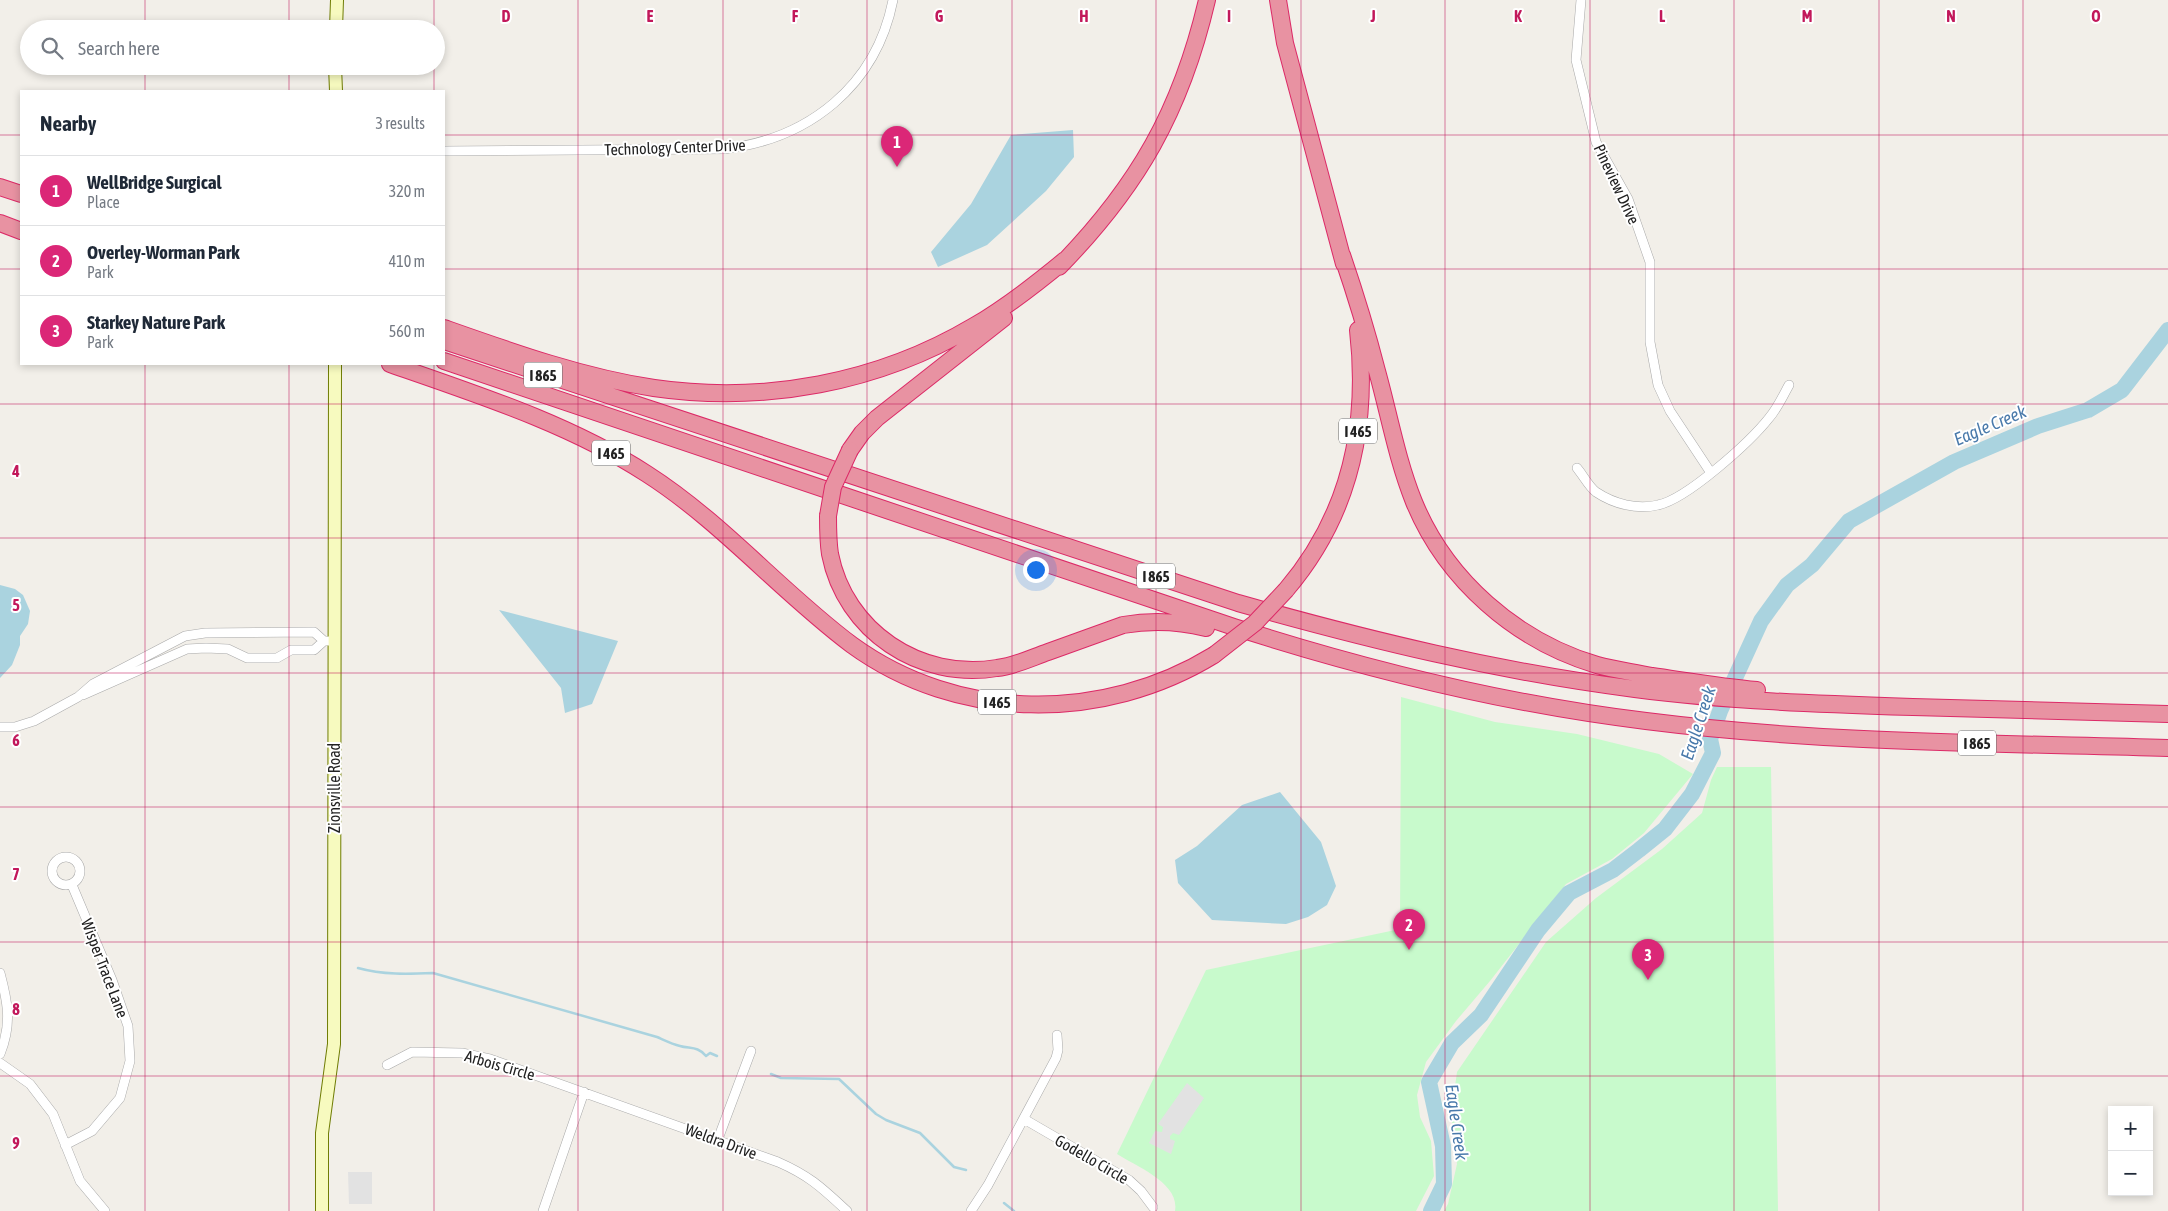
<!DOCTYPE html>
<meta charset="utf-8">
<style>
body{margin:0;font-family:"Asap Condensed",sans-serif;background:#f6f6f7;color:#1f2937}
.controls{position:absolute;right:15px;bottom:15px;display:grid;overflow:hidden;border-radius:0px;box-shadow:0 2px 8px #0003}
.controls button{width:45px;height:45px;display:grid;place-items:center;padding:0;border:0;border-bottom:1px solid #e0e1e3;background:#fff;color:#1f2937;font:25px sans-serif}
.you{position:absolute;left:1035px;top:569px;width:18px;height:18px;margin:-12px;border:4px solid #fff;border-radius:50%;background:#1a73e8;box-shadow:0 0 0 8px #1a73e833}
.badge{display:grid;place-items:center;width:32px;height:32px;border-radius:50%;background:#db2777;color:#fff;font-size:16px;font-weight:700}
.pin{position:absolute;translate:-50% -41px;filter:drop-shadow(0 1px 2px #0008)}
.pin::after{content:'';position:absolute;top:26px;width:18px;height:15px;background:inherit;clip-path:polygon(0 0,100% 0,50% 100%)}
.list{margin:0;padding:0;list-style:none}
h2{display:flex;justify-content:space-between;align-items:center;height:65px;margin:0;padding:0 20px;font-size:21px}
h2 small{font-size:16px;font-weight:400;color:#747a83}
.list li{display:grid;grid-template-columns:32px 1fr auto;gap:15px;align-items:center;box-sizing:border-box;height:70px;padding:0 20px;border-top:1px solid #e0e1e3}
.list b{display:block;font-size:19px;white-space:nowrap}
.list p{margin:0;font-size:16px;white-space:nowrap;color:#747a83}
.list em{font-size:16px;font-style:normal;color:#747a83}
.icon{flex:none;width:28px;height:28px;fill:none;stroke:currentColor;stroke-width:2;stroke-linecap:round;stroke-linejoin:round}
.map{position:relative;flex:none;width:2168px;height:1211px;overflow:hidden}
.search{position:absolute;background:#fff;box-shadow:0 2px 8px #0003;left:20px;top:20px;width:425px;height:55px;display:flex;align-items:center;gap:12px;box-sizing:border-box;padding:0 18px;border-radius:28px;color:#747a83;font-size:19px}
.panel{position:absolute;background:#fff;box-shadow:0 2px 8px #0003;left:20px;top:90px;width:425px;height:275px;border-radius:0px}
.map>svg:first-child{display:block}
.park{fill:#c8facc}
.parking{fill:#e2e2e2}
.water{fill:#aad3df}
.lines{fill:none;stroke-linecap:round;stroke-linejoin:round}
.stream{stroke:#aad3df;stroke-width:2.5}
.river{stroke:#aad3df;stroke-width:16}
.street-casing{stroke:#a9a9a9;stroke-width:10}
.secondary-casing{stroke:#707d05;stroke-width:14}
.highway-casing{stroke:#dc2a67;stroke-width:18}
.street{stroke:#fff;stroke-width:9}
.secondary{stroke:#f7fabf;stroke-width:12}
.highway{stroke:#e892a2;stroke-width:16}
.highway-bridge-casing{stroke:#dc2a67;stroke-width:18;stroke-linecap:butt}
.highway-bridge{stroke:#e892a2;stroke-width:16}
.grid{fill:none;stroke:#c2185b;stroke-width:1;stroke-opacity:0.55}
.labels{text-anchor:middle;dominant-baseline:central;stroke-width:4;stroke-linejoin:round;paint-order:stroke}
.shield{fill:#fff;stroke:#646464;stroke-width:1}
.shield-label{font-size:15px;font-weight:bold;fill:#222}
.street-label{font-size:16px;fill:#222;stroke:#fff}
.water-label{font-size:18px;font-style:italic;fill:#4a7aab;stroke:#fff}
.grid-label{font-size:16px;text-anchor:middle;font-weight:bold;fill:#c2185b;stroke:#fff;stroke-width:4;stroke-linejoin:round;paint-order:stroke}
</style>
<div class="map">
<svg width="2168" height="1211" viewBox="0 0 2168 1211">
<rect width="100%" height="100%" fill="#f2efe9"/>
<path class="park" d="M1401,697L1495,722L1577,734L1659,754L1693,774L1644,833L1612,859L1566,884L1490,981L1456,1021L1426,1062L1417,1095L1420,1117L1431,1141L1434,1176L1416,1211H1175C1180,1183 1137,1167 1117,1154L1206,970L1400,929Z
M1717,767H1771L1778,1211H1444L1448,1204L1457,1164L1451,1115L1457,1072L1546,942L1596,898L1662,849L1702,813L1711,780Z"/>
<path class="parking" d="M1187,1083L1204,1098L1179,1135L1173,1133L1170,1136V1139L1175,1141L1171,1154L1149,1143L1155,1131L1162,1132L1163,1127L1158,1124Z
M348,1172H372V1204H349Z"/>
<path class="water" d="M1073,130L1074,157L1046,191L987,245L938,267L931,252L971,204L1011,135Z
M0,585L15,589L23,595L30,611L28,624L20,636V645L12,665L0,678Z
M499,610L618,641L592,704L565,713L561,688Z
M1280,792L1321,842L1336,886L1327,905L1308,917L1286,924L1212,920L1178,883L1175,860L1197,846L1242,805Z"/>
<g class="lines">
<path class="stream" d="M358,968C383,975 408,974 433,973L657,1037C664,1040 672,1044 680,1046C690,1049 698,1046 706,1056L710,1053L717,1056
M771,1074L781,1078L839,1079L876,1114L886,1120L920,1133L954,1167L966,1170
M1004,1203L1014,1211"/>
<path class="river" d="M1431,1211L1444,1184L1443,1146L1429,1082L1452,1043L1481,1015L1538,930L1569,893L1613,870L1639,850L1665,829L1692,794L1713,753L1710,739L1720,711L1761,621L1787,585L1812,565L1849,521L1954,462L2038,426L2088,410L2122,390L2168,330"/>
<g class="street-casing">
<path id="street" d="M1581,0L1576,60L1596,142L1628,199L1650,262V342L1658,385L1670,411L1711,473
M444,151L724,149C809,139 876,86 893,0
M1577,468C1583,475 1589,487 1596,492C1614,504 1637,510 1658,505C1687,499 1750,442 1769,418C1777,409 1783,396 1789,385
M83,695L187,649L206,648L228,649L247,658H277L291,650H314L324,641
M0,727H15L34,721L78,697L93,684L185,636L205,633L314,632L324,641H334
M52 871a14 14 0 1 1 28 0a14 14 0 1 1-28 0Z
M0,973C8,1003 12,1024 0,1054
M0,1063L30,1084L53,1114L80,1181L105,1211
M387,1065L412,1052L462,1053L490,1059L778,1162C810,1176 822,1188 847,1211
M1024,1119L1129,1180L1141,1191L1153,1207
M718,1139L751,1051
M65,1145L92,1131L120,1098L130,1061L128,1026L112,980L72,885
M543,1211L584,1092
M971,1211L988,1185L1056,1058L1058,1050L1057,1035"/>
</g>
<g class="secondary-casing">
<path id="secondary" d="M336,29L337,0
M335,66L336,91
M322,1211V1133L334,1044L335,364"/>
</g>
<g class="highway-casing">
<path id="highway" d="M1278,0L1285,43L1344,264
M0,187L21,194
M0,223L21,231
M1342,255C1355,293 1367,332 1377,371C1389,414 1397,460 1414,502C1446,580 1516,641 1597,665C1615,670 1634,672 1652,676C1687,681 1722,687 1757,690
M1059,267C1138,186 1181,111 1207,0
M444,328C512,352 582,377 654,388C764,404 878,383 974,326C1007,307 1036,284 1065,260
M444,341L1238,603C1369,640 1500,672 1635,689C1727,701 1820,704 1913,707C1998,709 2083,712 2168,714
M444,361L1234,627C1368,670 1506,704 1646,721C1819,743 1994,743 2168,748
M390,364C476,394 570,424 647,474C722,522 781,592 852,645C958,722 1103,723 1214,655
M850,450L862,433L877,418L1004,318
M828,516C828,528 828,541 830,554C845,631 920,681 997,668C1015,666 1031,658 1048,652C1073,643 1098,634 1123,625C1152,620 1178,621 1206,628
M1286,590C1350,515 1369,426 1358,330"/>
</g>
<use href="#street" class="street"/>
<use href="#secondary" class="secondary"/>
<use href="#highway" class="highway"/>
<g class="highway-bridge-casing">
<path id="highway-bridge" d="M828,516L833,487L850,450
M1214,655L1255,623L1286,590"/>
</g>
<use href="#highway-bridge" class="highway-bridge"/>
</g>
<path class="grid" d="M145,0V29M289,0V29M434,0V29M578,0V1211M723,0V1211M867,0V1211M1012,0V1211M1156,0V1211M1301,0V1211M1445,0V1211M1590,0V1211M1734,0V1211M1879,0V1211M2023,0V1211M145,66V91M289,66V91M434,66V91M0,135H21M444,135H2168M0,269H21M444,269H2168M145,364V1211M289,364V1211M434,364V1211M0,404H2168M0,538H2168M0,673H2168M0,807H2168M0,942H2168M0,1076H2168"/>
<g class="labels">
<g class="shield">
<rect x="524" y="362.5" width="38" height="25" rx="4"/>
<rect x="1339" y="418.5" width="38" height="25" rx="4"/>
<rect x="592" y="440.5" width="38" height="25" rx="4"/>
<rect x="1137" y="563.5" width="38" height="25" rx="4"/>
<rect x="978" y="689.5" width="38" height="25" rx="4"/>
<rect x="1958" y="730.5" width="38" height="25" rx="4"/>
</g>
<g class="shield-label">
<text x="543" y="375">I 865</text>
<text x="1358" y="431">I 465</text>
<text x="611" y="453">I 465</text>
<text x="1156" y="576">I 865</text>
<text x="997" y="702">I 465</text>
<text x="1977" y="743">I 865</text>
</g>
<g class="street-label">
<text transform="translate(675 147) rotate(-2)">Technology Center Drive</text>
<text transform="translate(1617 184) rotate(65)">Pineview Drive</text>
<text transform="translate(334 788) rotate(-90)">Zionsville Road</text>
<text transform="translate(105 968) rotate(69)">Wisper Trace Lane</text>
<text transform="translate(500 1065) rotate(16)">Arbois Circle</text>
<text transform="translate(721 1141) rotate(20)">Weldra Drive</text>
<text transform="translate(1092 1159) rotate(30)">Godello Circle</text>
</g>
<g class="water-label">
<text transform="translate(1990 425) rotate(-23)">Eagle Creek</text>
<text transform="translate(1698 723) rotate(-72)">Eagle Creek</text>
<text transform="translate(1457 1122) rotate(82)">Eagle Creek</text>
</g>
</g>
<g class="grid-label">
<text x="506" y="22">D</text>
<text x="650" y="22">E</text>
<text x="795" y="22">F</text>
<text x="939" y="22">G</text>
<text x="1084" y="22">H</text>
<text x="1229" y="22">I</text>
<text x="1373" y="22">J</text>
<text x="1518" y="22">K</text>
<text x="1662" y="22">L</text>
<text x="1807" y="22">M</text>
<text x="1951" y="22">N</text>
<text x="2096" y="22">O</text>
<text x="16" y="477">4</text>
<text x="16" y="611">5</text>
<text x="16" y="746">6</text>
<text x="16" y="880">7</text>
<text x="16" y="1015">8</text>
<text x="16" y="1149">9</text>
</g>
</svg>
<div class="controls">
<button>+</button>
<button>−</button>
</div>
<div class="you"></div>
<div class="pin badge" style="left:897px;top:167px">1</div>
<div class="pin badge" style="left:1409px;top:950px">2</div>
<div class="pin badge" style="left:1648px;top:980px">3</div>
<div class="search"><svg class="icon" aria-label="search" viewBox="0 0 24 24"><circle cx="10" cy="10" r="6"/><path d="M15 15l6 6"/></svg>Search here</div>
<section class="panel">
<h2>Nearby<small>3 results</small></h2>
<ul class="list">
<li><span class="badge">1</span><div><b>WellBridge Surgical</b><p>Place</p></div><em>320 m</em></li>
<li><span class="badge">2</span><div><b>Overley-Worman Park</b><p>Park</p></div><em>410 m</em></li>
<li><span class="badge">3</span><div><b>Starkey Nature Park</b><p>Park</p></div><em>560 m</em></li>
</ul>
</section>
</div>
